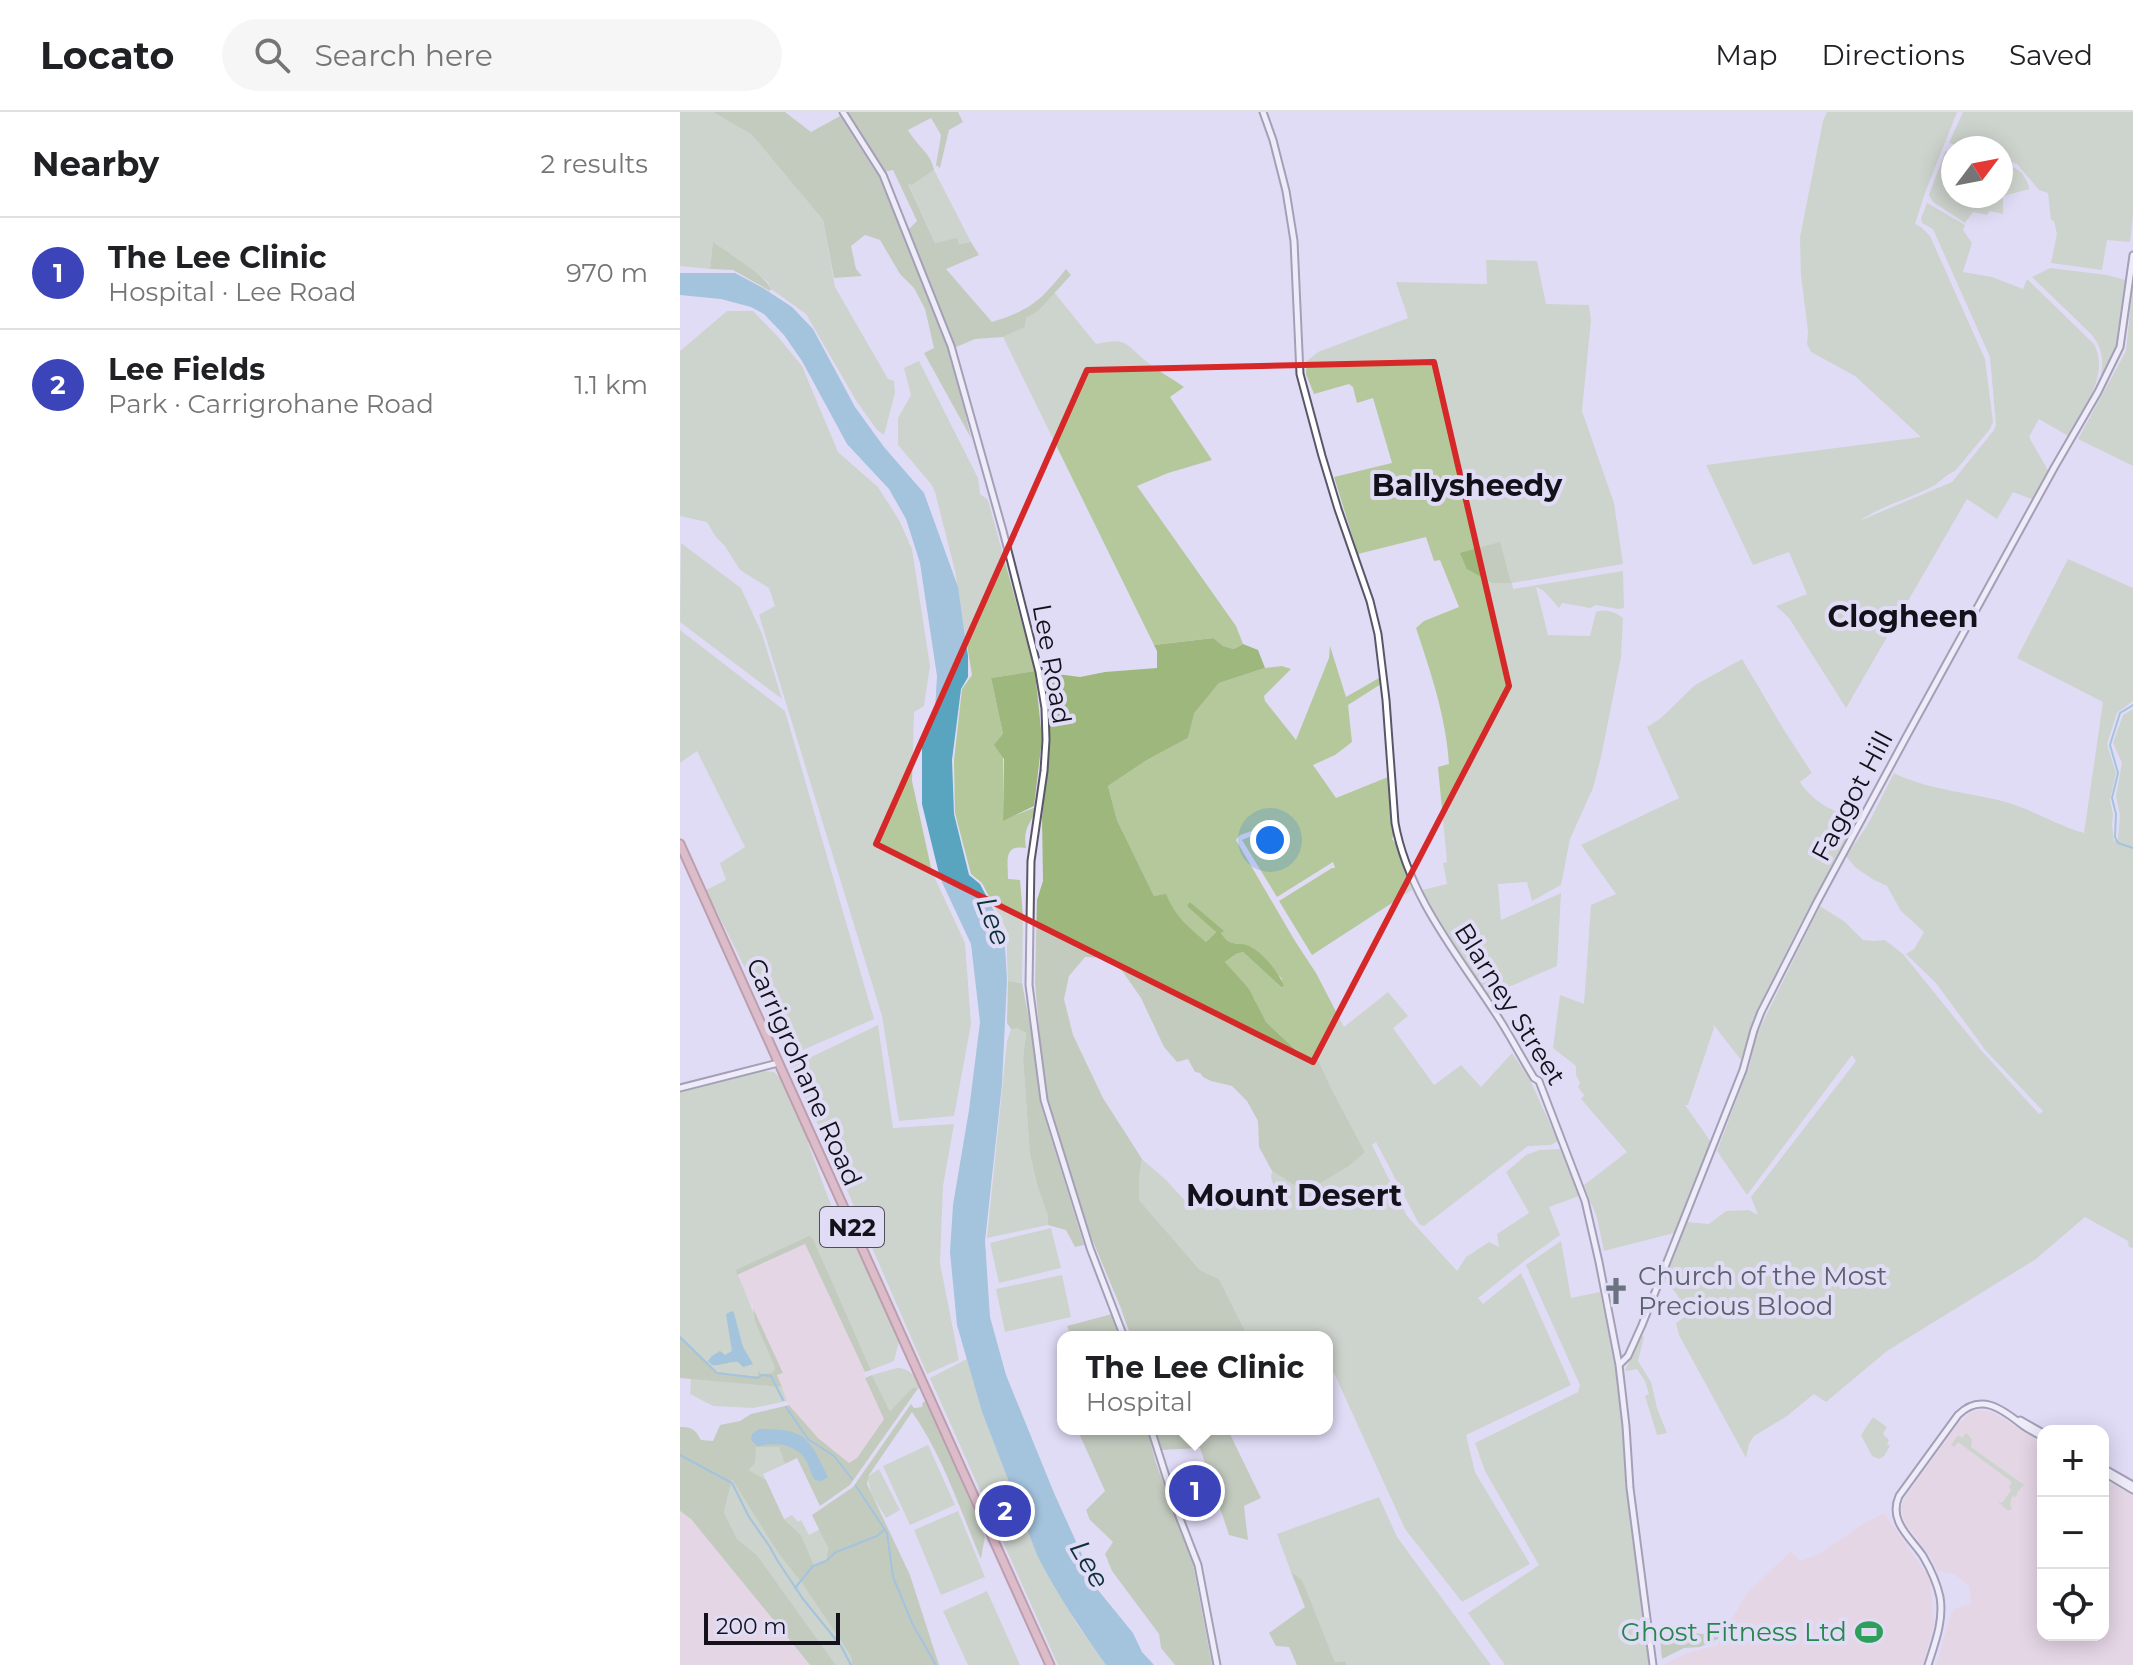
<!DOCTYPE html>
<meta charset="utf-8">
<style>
body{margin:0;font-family:Montserrat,sans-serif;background:#f6f6f6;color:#202124}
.controls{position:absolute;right:24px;bottom:24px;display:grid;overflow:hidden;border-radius:16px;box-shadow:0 4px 20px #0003}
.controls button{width:72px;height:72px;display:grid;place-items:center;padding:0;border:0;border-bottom:2px solid #e0e0e0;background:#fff;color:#202124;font:40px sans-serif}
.compass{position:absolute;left:1261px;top:24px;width:72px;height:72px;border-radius:50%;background:#fff;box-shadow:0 4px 20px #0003;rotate:58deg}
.scale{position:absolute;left:24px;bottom:20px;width:136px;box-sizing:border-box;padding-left:8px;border:4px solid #131119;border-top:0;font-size:22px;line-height:28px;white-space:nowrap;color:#131119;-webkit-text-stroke:6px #e1dcf5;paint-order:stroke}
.you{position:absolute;left:590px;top:728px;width:28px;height:28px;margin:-20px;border:6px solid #fff;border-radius:50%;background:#1a73e8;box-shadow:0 0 0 12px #1a73e833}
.badge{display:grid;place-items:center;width:52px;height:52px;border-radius:50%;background:#3b44b8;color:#fff;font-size:26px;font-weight:700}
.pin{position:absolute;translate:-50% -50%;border:4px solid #fff;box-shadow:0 2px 8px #0006}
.popup{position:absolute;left:377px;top:1219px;width:276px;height:104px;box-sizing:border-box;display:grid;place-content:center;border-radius:16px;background:#fff;filter:drop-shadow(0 2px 6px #0005);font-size:26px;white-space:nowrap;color:#757577}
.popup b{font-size:30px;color:#202124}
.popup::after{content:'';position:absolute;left:50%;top:100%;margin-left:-16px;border:16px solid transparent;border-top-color:#fff}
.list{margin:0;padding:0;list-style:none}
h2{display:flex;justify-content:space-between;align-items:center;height:104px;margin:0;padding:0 32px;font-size:34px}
h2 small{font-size:26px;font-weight:400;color:#757577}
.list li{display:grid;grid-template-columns:52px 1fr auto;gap:24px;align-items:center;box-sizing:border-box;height:112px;padding:0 32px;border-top:2px solid #e0e0e0}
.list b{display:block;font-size:30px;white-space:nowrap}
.list p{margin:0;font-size:26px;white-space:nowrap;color:#757577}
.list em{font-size:26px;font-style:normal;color:#757577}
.icon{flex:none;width:44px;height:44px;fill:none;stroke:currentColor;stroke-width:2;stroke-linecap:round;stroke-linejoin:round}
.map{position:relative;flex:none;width:1453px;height:1553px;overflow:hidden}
header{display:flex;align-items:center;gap:48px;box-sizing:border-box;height:112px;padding:0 40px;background:#fff;border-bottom:2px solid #e0e0e0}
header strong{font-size:38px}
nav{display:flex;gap:44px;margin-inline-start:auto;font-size:28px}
.search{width:560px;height:72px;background:#f6f6f6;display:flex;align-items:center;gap:20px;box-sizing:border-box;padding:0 28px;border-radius:44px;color:#757577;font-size:30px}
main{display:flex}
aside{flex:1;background:#fff}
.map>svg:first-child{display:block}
.industrial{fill:#e9cfd2}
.green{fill:#b4c89c}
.forest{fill:#9eb77d}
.water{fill:#59a4bf}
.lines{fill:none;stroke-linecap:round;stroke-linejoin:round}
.stream{stroke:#59a4bf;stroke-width:2}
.tertiary-casing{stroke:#5a566a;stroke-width:9}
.trunk-casing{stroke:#8d5557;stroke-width:11}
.tertiary{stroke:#fff;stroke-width:5}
.trunk{stroke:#d89493;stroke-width:7}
.marked{fill:none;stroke:#d62828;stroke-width:6;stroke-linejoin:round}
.labels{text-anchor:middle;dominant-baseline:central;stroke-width:8;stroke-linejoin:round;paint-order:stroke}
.shield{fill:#e1dcf5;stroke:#514e5b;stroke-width:2}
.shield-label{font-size:24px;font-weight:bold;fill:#131119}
.street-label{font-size:26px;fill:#131119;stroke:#e1dcf5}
.worship-label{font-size:26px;fill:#5b616d;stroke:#e1dcf5;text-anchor:start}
.leisure-label{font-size:26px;fill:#27864d;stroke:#e1dcf5;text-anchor:end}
.water-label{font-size:28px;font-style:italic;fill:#0b303c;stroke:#e1dcf5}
.quarter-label{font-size:30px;font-weight:bold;fill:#131119;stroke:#e1dcf5}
</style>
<header>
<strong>Locato</strong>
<div class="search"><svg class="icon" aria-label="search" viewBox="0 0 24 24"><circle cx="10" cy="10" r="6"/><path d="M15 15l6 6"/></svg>Search here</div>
<nav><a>Map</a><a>Directions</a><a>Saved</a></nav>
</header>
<main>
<aside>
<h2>Nearby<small>2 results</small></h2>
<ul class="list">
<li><span class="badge">1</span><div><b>The Lee Clinic</b><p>Hospital · Lee Road</p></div><em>970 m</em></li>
<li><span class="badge">2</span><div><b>Lee Fields</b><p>Park · Carrigrohane Road</p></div><em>1.1 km</em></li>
</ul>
</aside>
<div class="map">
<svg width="1453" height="1553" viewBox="0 0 1453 1553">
<rect width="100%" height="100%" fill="#e1dcf5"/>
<path class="industrial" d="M125,1132L185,1260V1266L204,1306L177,1346L169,1352L138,1327L109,1293L97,1263L103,1260L57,1163Z
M1297,1298L1312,1300L1363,1331V1523H1423V1367L1453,1383V1553H1256L1271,1501L1276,1496L1291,1492L1289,1474L1274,1462L1257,1459L1252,1447L1225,1411L1221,1395L1226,1384L1278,1312L1290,1301Z
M0,1399L11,1407L130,1553H0Z
M1204,1401L1250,1467L1254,1512L1243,1553H983L1006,1541L1037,1533L1066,1482L1111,1439L1120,1449L1139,1442L1184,1411Z"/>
<path class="green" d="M0,0H33L72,23L143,108L155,175L208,267L214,269L215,281L204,323L197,318L177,290L126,202L91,177L88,170L54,144L33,131L30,157L0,154Z
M1147,0H1277L1245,81L1235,112L1241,115L1250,124L1305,247L1313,310L1310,317L1275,359C1267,362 1262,368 1255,373C1230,387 1203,393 1179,409L1272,370L1314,318L1316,313L1310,245L1253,117L1242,111L1241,106L1247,91L1285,113L1283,118L1292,131L1283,160L1312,165L1343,177L1347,167L1414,232C1430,263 1403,297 1388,324L1359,307L1349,325L1369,360L1354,388L1333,380L1317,407L1287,387L1166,596L1109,506L1096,494L1127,482L1109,440L1073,453L1026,353L1241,325L1175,264L1131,240L1127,232L1128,220L1121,163L1120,125L1143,9Z
M1283,0H1453V103L1450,130L1427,128L1422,158L1371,151L1377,122L1374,109L1371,108L1368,81L1359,78L1337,52L1321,46V36H1286L1269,31Z
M1272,36L1273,84H1321V51C1339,57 1343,58 1350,77L1323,84V102L1310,99L1307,103L1293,100L1285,111L1253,90L1249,83L1265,40Z
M254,58L291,130L279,132L270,128L255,131L227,69L232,73Z
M806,148L857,149L866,192L909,193L911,208L902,299L934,391L943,452L832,471L833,477L943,459L944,496L938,497L916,493L910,496L882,491L879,496L864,479L856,475L868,523L910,524L916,500C924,496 936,500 943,506L941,545L921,645L913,676L890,727L881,773L852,789L847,770L818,772L821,808L881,781L877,854L808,884L773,832L742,780V778L767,772L763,751L767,750L758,655L769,652C766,605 751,561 736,516L744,509L779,495L760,448L754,449L746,425L678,442L654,365L712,351L693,286L677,291L673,275L669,272L634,282L626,262L627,249L638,240L728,206L716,170L807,172Z
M1370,156L1427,163L1445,168L1435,238L1420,271C1423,250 1425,241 1412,223L1352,165Z
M1453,171V354L1398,327L1446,239Z
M374,180L416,232C446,225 445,231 466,249C477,259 492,266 504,275L490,285L532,348L488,361L457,374L556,514L563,532L554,537L543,534L532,526L474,533L323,225L345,215L346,206L357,199Z
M47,199H73L99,226L122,254L158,340L198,375L219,408L232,437L250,554L244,594L234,600L232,669L252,760L285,831L291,912L274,1004L219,1009L202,904L79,503L95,494L89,476L60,458L45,434L35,424L27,410L0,404V239Z
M239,249L298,366L300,382L308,388L355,559L311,566L323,622V708L356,695C353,711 342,714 346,736C323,732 328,749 328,767L340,768L343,804L342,871L328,869L326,817L302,771L291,762L275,701L274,648L282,577L292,563L275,459L255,380L251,372L218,333V306L231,283L224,256Z
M1,431L61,476L82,522L102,587L0,510Z
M1388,447L1453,476V589L1437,601L1427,632L1436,661L1430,688L1433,702L1432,713L1434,729L1438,727L1440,704L1436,684L1442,651L1433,631L1443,603L1453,597V1136L1449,1135L1448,1129L1405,1105L1356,1147L1207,1239L1146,1290L1134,1282L1107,1304L1074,1324L1069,1332L1066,1346L999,1223L996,1211L1006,1204L997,1182L984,1169L1007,1110L1029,1112L1046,1099L1069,1098L1078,1103L1071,1085L1176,949L1172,943L1067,1083L1037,1039L1070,952L1076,924L1140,794L1165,810L1183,828L1194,829L1205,828L1223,842L1300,937L1359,1002L1363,999L1306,939L1256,871L1226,842L1234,837L1244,820L1221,799L1207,774L1192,767L1175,755L1166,744L1187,714L1214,661C1250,679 1291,680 1329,691C1355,699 1378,714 1404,721L1423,590L1337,546Z
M0,518L105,599L194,907L109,944L26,778L46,768L40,751L65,735L17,639L0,651Z
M650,534L666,585L699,566L701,572L668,593L672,630L655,643L633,653L656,686L708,665L714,721L712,727L716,732L732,778L632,843L599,789L652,756H655L653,750L597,785L562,728L587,718L584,715L560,723L556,728L615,829L636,861L664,915L708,880L728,904L713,916L754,973L781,953L801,975L832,941L850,968L878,1029L871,1033L848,1034L744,1114L739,1112L696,1030L692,1033L727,1104L777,1159L786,1145L809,1130L819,1135L817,1122L849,1101L826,1060L846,1043L859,1038L880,1037L899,1084L869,1095L880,1123L848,1146L798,1186L803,1192L841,1161L891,1273L786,1323L795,1360L850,1452L782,1490L725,1417L654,1261L647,1265V1225H568L539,1167L520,1158L459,1088V1067L462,1047L485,1067L510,1094H570L596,1082L591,1065L592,1059L625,1080L685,1040L651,976L637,945L632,950L619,941L586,910L577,896L575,888L545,850L556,842L563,840L601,875L602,867L589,853L558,831C548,834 545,829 541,821L543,819L510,790L536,820L526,830C509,815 495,804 486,783L474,784L437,708L428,674L467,648L508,626L513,601L539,571L585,556L602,554L611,557L584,584L585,589L616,628L649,546Z
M1062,547L1104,618L1132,661L1120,670C1134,691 1154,701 1179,706L1121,811L1091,870L1073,908L1061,948L1033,912L1034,916L1008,993H1005L1031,1030L994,1121L924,1139L917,1106L904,1073L947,1040L901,987L904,983L898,975L900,971L896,963V954L873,936L880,883L904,892L911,793L936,782L901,733L999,686L967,615L981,606L1015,573Z
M198,913L213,1016L274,1012L263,1074L260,1151L279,1248L247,1262L143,1023L110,955Z
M337,915L346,921L343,947L350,1043L358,1076L368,1104V1113L307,1126L327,929L331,917Z
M81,959L94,960L102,968L128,1027V1031L152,1096L159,1103L173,1127L219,1229L214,1249L191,1258L133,1128L56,1159C71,1191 81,1224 95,1256L92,1261L79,1264L37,1261L0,1225V979Z
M371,1116L381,1156L319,1171L310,1131Z
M881,1129L891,1186L920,1180L937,1264L943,1313L946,1377L969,1553H825L788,1501L859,1453L805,1359L795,1331L898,1280L900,1273L846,1153Z
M382,1163L391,1205L325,1220L316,1177Z
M962,1224L964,1225L958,1249L971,1270L977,1296L987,1321L977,1323L965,1284L969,1282L965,1269L957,1257L948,1259L945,1258Z
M287,1247L302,1300L357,1443L397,1512L426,1553H378L250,1266Z
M217,1256C229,1256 237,1264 239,1275L232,1276L210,1299L192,1263Z
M11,1266L102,1275L107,1289L73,1296L33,1294L10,1282Z
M1193,1305L1207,1315L1203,1322L1209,1328L1207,1332L1210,1334L1204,1344L1199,1347L1192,1344L1181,1323Z
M1286,1321L1292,1327L1291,1335L1344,1373L1338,1379L1336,1385L1332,1384L1330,1394L1332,1395L1331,1398H1327L1318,1390L1322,1391L1331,1378L1329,1375L1332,1370L1278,1330L1274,1335L1271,1333L1278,1323L1282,1326Z
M248,1333L275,1393L230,1413L203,1354Z
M75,1335H100L105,1352L83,1362L86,1368L69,1358L75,1351Z
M199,1357L220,1398L206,1406L192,1383L187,1365Z
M52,1366L98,1441L121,1470L171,1544L172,1553H156L77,1443L57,1427L44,1400Z
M699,1385L717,1425L811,1553H667L665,1549L655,1550L622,1469L611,1460L597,1422Z
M278,1399L305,1465L261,1483L234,1418Z
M112,1403L118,1410L121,1408L129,1423L140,1417L148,1436L146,1449L133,1454L121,1423L104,1407Z
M307,1479L340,1553H288L263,1499Z"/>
<path class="forest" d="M33,0H105L131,20L160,4L202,70L270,236L291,326L244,241L254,236L245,197L234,176L220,162L200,128L185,123L171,134L176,157L182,164L154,166L143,108L72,23Z
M166,0H278L283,10L269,18L260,56L256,53L261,23L251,6L228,18C237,34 251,41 254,58L232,73L228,72L255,131L277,126L279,132L291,130L299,143L266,157L312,210C351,198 361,188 386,157L391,163L358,199L346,206L345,215L323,225L295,227L274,236L229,117L237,109L213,58L203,60Z
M33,130C46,139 86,164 91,177L90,179L53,158L30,157Z
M820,430L831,471H812L787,457L780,441Z
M533,526L543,534L554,537L563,532L578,538L585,556L539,571L514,601L508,626L467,648L428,674L437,708L474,784L486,782C495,804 509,815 526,830L536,820L507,794L510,790L544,819L541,821C551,837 555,828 569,834C583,841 598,859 604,874L601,875L563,840L556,842L545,850L569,877L586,910L619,941L632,950L637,945L651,976L685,1040L669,1054L625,1080L592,1059L579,1035L578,1009L567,989L552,974L531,969L523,965L520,961L515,960L508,947L497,950L484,935L461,886L443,860L427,846L405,845L389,864L384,887L393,923L423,986L462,1047L459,1067V1088L520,1158L539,1167L568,1225H451L440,1194L407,1115L365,982L355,871L357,788L363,769L362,706L370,628L368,593L362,560L400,565L425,560L477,556V539L474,533Z
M355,559L362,627L354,694L323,709L324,647L314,633L323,622L311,566Z
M328,869L342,871L351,918L360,990L404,1133L395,1135L386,1118L368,1113V1104L358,1076L350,1043L343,947L346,921L337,916L331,917L327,911Z
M129,1124L133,1127L191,1258L185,1260L125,1132L57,1163L56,1158Z
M73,1196L103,1261L97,1263L102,1275L0,1266V1225L37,1261L78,1264V1259L82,1262L92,1261L95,1256L75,1209Z
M432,1202L439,1225H391L387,1214Z
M192,1263L210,1299L232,1276L239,1275L170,1373L140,1394L117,1346L105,1352L99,1335H76L75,1351L69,1358L86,1368L104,1407L121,1423L134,1454L146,1449L148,1436L132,1403L173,1375L231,1292L234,1296L242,1295L243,1290L247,1289L305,1424L301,1447C280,1398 263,1344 232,1300L189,1363L187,1372L230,1463L259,1553H172L171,1544L121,1470L98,1441L52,1367L44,1400L57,1427L77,1443L156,1553H130L11,1407L0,1399V1315C12,1315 15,1317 21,1328L33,1329L40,1313L60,1309L71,1302L109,1293L138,1326L169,1351L177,1346L204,1307L185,1266Z
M397,1317H467L476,1351L513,1452L532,1553H495L481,1536L479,1522L432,1459L425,1442L433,1430L410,1408L406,1398L425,1379Z
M475,1317H554L549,1320L581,1386L564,1394L568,1428L549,1423L520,1336L481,1338Z
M611,1460L622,1468L655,1550L665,1549L667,1553H617L609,1535L596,1534L589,1521L625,1495Z
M1041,1513L1038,1527L1020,1535L1004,1536L982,1547L980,1526L1000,1520L1023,1522Z"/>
<path class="water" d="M0,161H55L83,176L112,195L133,217L175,295L204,335L244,381L278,475L288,544V565L281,577L272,648L274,702L289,763L300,772L324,818L327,868L322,972L305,1129L310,1205L326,1263L374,1381L418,1478L453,1521L462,1540L474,1553H426C401,1518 377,1482 357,1443L302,1300L277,1213L270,1140L273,1093L289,998L300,910L291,832L260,766L242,692V634L255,598L257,564L240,451L226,407L209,377L167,332L122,249L104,223L84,202L71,195L41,187L0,183Z
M52,1199L54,1201L63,1235L73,1252L63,1255L58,1250C50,1249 42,1254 32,1253L28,1249L32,1244L40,1239L45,1243L52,1239L46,1202Z
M79,1317C126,1317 128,1324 148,1365L142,1369L135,1368C132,1364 131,1360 129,1355C121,1332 98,1330 77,1334L71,1328L72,1322Z"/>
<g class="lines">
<path class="stream" d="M1453,593L1440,601L1430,633L1438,661L1432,686L1436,702L1435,725L1438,731L1453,736
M0,1225L37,1261L78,1266L82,1263L91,1264L103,1288
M106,1295L128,1327L154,1344L172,1367
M0,1343L52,1371L69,1405L90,1435L97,1448L123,1487L161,1534L171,1553
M176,1374L207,1421L213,1465L233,1513L256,1553
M115,1476L133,1454L146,1449L156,1440L197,1424L204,1418"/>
<g class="tertiary-casing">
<path id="tertiary" d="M163,0L203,63L271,234L323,419L359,560L365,596L366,628L364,659L351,749L349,873L364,988L410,1136L444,1225
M583,0L593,28L606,79L614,129L620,262L642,344L658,397L690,489L698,522L706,588L715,711C728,783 777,842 816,902C830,923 841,945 854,966L859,969L905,1089L919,1150L939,1253L946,1314L950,1376L973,1553
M0,976L98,951
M939,1253L948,1244L962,1213L1063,958L1074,918L1081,900L1137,790L1225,627L1374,356L1418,280L1440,235L1453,143
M1340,1308L1363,1321
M471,1317L497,1399L518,1453L537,1553
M1423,1356L1453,1373
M1423,1360L1453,1378
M1248,1553C1255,1531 1264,1508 1260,1485C1257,1471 1250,1456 1243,1444C1230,1425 1208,1409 1219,1384L1278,1303C1300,1281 1321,1296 1341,1312C1347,1317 1356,1321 1363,1325"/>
</g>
<g class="trunk-casing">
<path id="trunk" d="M0,732L370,1553"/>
</g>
<use href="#tertiary" class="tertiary"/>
<use href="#trunk" class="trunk"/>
</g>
<path d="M0 0H1453V1553H0ZM754,250L829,574L633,950L196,732L407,258Z" fill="#e1dcf5" fill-opacity=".55" fill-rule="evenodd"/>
<path class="marked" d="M754,250L829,574L633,950L196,732L407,258Z"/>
<defs>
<g id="church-bare" transform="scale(2.16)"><path d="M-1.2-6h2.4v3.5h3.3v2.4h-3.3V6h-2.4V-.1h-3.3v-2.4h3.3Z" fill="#6b7280" stroke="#e1dcf5" stroke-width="2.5" paint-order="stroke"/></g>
<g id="stadium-bare" transform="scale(2.16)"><path d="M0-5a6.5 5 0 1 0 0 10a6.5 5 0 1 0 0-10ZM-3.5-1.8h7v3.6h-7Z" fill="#2e9e5b" stroke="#e1dcf5" stroke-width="2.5" paint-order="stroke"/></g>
</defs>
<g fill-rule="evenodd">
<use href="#church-bare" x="936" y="1179"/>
<use href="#stadium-bare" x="1189" y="1520"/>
</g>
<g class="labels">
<rect class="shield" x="140" y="1095" width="64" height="40" rx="6"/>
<g class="shield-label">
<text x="172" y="1115">N22</text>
</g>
<g class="street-label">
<text transform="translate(372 552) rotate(80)">Lee Road</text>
<text transform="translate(1172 684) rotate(-62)">Faggot Hill</text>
<text transform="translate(830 892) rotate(58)">Blarney Street</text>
<text transform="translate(124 960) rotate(66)">Carrigrohane Road</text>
</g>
<g class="worship-label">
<text x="958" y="1164">Church of the Most<tspan x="958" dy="30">Precious Blood</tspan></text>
</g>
<g class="leisure-label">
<text x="1167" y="1520">Ghost Fitness Ltd</text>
</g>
<g class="water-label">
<text transform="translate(314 809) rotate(70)">Lee</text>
<text transform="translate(410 1452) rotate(60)">Lee</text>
</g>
<g class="quarter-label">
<text x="787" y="373">Ballysheedy</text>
<text x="1223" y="504">Clogheen</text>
<text x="614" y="1083">Mount Desert</text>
</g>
</g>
</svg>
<div class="controls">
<button>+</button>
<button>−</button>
<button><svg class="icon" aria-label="locate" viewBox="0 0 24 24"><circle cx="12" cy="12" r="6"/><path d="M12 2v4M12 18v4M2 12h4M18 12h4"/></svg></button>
</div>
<svg class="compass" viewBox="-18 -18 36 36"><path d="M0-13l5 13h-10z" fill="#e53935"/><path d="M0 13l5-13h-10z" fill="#757577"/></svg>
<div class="scale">200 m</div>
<div class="you"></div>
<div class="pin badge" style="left:515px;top:1379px">1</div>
<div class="popup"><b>The Lee Clinic</b>Hospital</div>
<div class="pin badge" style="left:325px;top:1399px">2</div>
</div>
</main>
